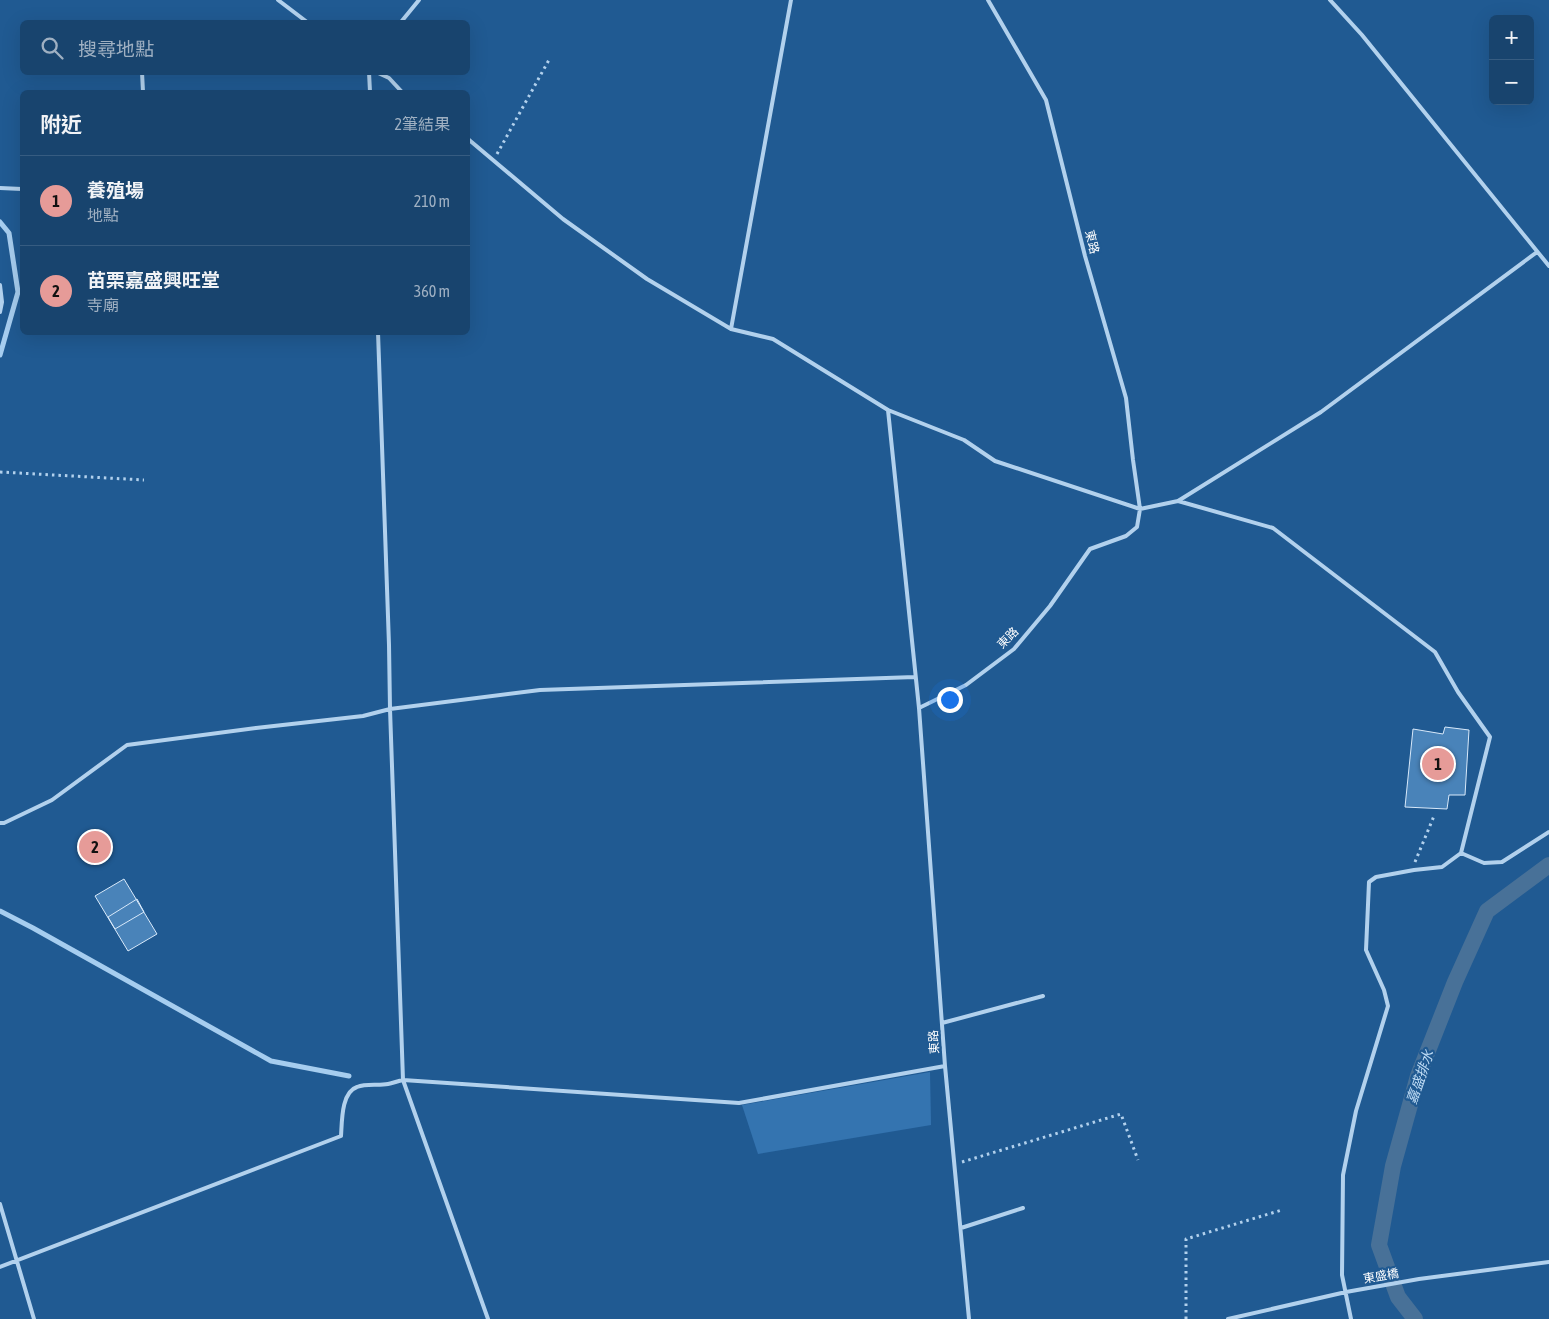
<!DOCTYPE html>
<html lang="zh-TW">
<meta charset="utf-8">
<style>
body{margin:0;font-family:"Asap Condensed","Noto Sans TC",sans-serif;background:#254e76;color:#f1f3f6}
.controls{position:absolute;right:15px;top:15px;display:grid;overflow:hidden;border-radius:8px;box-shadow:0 5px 20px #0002}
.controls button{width:45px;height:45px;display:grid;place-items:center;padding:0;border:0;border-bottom:1px solid #365c81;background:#18446e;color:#f1f3f6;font:25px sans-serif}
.you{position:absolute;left:949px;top:699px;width:18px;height:18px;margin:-12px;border:4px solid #fff;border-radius:50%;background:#1a73e8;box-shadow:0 0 0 8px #1a73e833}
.badge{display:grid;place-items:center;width:32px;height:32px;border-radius:50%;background:#e69b98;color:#111;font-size:16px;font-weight:700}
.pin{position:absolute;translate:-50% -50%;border:2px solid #fff;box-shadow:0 1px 5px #0006}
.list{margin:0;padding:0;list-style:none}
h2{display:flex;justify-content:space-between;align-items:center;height:65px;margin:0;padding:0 20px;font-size:21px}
h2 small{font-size:16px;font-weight:400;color:#9fb0c2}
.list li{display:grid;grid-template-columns:32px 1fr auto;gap:15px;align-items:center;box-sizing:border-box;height:90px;padding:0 20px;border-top:1px solid #365c81}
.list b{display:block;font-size:19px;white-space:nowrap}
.list p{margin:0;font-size:16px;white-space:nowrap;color:#9fb0c2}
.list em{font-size:16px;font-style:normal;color:#9fb0c2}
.icon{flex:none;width:28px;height:28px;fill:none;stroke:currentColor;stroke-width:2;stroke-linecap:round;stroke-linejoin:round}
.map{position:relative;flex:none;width:1549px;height:1319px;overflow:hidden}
.search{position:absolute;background:#18446e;box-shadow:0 5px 20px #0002;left:20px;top:20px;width:450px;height:55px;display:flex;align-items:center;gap:12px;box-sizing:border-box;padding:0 18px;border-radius:8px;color:#9fb0c2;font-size:19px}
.panel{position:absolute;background:#18446e;box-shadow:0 5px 20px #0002;left:20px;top:90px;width:450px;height:245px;border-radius:8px}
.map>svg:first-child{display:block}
.green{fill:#3474b0}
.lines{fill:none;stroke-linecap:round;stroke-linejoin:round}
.stream{stroke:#a6cdef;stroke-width:5}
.canal{stroke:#487198;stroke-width:16}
.building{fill:#4983b9;stroke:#d8e9fa}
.path{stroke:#b2d1ed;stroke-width:3;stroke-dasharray:2.5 4;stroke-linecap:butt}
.lane{stroke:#b2d1ed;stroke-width:4}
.labels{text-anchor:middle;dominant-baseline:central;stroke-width:4.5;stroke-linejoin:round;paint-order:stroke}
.street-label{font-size:12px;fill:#fff;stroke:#205a92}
.water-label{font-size:14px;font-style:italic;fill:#bedbf4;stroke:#205a92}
</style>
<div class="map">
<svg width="1549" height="1319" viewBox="0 0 1549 1319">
<rect width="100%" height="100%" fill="#205a92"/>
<path class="green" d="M930,1072L931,1125L758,1154L742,1105Z"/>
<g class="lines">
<path class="stream" d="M0,222L9,233L18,292L0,355
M0,911L33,928L271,1061L349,1076"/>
<path class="canal" d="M1415,1319L1398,1297L1379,1245L1393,1166L1418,1076L1455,982L1487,911L1549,865"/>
</g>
<path class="building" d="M1445,727L1469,730L1465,795H1449L1447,809L1405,807L1413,729L1443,734Z
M124,879L157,934L128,951L95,896Z
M137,899L144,912L115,929L108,917Z"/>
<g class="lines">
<path class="path" d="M497,154L550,58
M0,472L144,480
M1415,862L1434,816
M962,1162L1121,1114L1138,1160
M1186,1319V1239L1282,1210"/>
<path class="lane" d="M278,0L307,22
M1330,0L1362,35L1549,266
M401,22L419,0
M142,72L143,92
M369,72L370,92
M376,72L389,78L402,92
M468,139L563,219L647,279L731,329L773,339L888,410L919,708L945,1066L969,1319
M0,188L22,189
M0,285L2,302L0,312
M731,329L791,0
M888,410L964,440L995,461L1140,509L1178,501L1273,528L1435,652L1458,692L1490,737L1461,853L1442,867L1414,870L1376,877L1369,882L1366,950L1384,990L1388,1006L1356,1111L1343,1175L1342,1275L1351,1319
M1178,501L1321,412L1537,252
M919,708L966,685L1014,649L1050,606L1090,549L1126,536L1137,527L1140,509L1133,460L1126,398L1085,256L1046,100L988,0
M0,823H4L52,800L127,745L256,728L363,716L390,709L389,645L378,332
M1461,853L1484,863L1502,862L1549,832
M942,1023L1043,996
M0,1204L34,1319
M961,1228L1023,1208
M0,1267L341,1136C342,1123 341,1092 357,1087C367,1083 378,1086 388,1084C393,1083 398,1081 403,1080L739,1103L945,1066
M488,1319L403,1080L390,709L540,690L915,677
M1228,1319L1346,1292L1419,1279L1549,1262"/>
</g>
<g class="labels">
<g class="street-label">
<text transform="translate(1092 242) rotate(76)">東路</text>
<text transform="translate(1008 638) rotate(-45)">東路</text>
<text transform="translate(934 1042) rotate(-94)">東路</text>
<text transform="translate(1381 1276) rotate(-10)">東盛橋</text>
</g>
<g class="water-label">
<text transform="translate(1420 1077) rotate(-71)">嘉盛排水</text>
</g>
</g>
</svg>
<div class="controls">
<button>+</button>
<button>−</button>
</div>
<div class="you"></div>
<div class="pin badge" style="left:1438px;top:764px">1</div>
<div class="pin badge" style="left:95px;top:847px">2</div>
<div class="search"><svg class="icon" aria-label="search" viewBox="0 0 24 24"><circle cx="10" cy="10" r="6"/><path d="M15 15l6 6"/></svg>搜尋地點</div>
<section class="panel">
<h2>附近<small>2筆結果</small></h2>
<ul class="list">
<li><span class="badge">1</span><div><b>養殖場</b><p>地點</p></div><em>210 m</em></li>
<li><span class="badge">2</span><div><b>苗栗嘉盛興旺堂</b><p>寺廟</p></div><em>360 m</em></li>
</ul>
</section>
</div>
